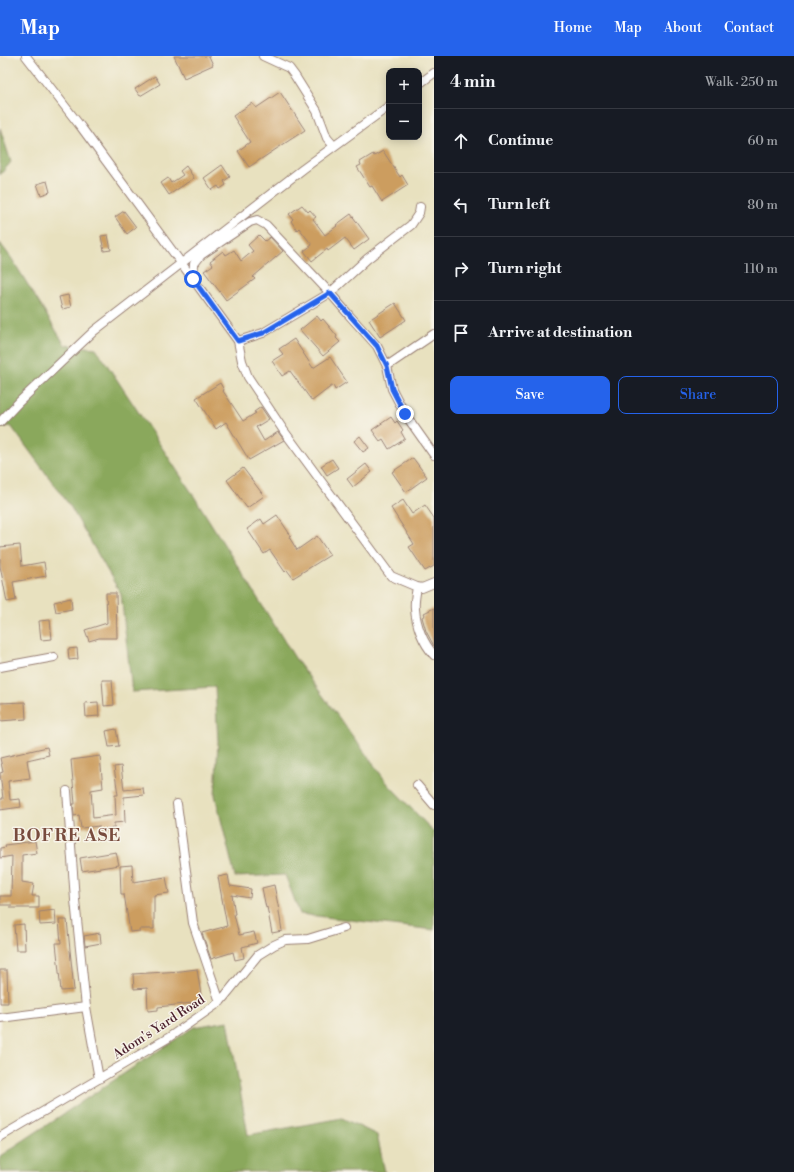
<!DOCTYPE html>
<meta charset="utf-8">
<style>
body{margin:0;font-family:"Libre Bodoni",serif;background:#242831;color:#f1f3f6}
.controls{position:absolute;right:12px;top:12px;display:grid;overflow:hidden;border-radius:8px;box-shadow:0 2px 10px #0003}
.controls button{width:36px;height:36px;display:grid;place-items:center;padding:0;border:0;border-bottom:1px solid #363941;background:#171b24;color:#f1f3f6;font:20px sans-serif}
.stop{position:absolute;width:12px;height:12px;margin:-9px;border:3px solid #2563eb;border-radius:50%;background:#fff}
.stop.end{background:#2563eb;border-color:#fff;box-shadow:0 1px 4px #0008}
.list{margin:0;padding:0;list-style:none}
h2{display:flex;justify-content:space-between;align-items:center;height:52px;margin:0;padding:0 16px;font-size:17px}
h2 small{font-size:13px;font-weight:400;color:#9ea1a6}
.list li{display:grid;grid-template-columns:26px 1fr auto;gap:12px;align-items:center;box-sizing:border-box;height:64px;padding:0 16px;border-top:1px solid #363941}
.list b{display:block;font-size:15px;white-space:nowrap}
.list em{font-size:13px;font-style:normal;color:#9ea1a6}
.actions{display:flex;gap:8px;padding:12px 16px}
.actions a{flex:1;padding:9px 0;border:1px solid #2563eb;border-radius:8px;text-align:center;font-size:14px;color:#2563eb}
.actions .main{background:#2563eb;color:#fff}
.icon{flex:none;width:22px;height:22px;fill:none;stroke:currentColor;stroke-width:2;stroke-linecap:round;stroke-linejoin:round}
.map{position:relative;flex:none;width:434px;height:1116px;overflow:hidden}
header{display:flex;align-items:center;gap:24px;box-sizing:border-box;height:56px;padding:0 20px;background:#2563eb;color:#fff}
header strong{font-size:19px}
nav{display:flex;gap:22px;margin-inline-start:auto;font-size:14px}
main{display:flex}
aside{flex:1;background:#171b24}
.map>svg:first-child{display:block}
.forest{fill:#8aa85b;stroke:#6a6443}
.building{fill:#cc9d5f}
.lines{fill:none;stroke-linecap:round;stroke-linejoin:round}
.street-casing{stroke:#998075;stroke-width:10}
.street{stroke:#fff;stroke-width:8}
.route{stroke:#2563eb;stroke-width:5}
.labels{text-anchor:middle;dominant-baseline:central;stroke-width:3;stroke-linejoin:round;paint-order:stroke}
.street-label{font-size:13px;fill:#4a1f2b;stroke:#f7f3e8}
.district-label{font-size:17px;font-weight:bold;letter-spacing:1px;fill:#784b3d;stroke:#f7f3e8}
</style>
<header>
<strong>Map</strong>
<nav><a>Home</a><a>Map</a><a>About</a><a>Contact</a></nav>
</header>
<main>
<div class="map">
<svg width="434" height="1116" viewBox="0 0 434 1116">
<rect width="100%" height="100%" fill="#f7f3e8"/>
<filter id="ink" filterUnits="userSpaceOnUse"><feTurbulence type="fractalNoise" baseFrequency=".025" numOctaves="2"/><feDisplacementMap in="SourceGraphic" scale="8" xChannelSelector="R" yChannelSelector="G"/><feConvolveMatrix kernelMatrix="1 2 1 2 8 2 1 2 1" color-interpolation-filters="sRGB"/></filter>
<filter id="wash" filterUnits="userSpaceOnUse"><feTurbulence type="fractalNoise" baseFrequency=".012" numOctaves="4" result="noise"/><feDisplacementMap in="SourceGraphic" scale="16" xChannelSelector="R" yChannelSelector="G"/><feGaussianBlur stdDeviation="0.9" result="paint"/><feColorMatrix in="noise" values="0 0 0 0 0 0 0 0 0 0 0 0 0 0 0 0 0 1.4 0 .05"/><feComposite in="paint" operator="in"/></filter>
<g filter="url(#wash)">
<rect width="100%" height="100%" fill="#e8e1bf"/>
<path class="forest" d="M0,72L11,106L0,119Z
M0,187L12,203L65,289L96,292L192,437L295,602L388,728L434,776V874L300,858L285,819L235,821L215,739L218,686L215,631L132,636L121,538L70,450L11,370L0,372Z
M228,965L248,1079L342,1062L377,1079L385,1116H0V1100L194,971Z"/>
<g id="blocks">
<path class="building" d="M174,0H209L213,9L184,22Z
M155,20L160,28L140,40L135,33Z
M280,36L305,74L249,111L238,95L250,86L233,60L252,47L256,52Z
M383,95L400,121L402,119L408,129L382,146L372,130L370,131L357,111L361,109L360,106L373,98L374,100Z
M222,109L230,121L224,125L226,129L220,133L218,130L212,134L204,122Z
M186,110L194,122L169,139L161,127L168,122L171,127L183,119L180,115Z
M47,125L50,136L41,139L37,128Z
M302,149L308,156L310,154L316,161L313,163L325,179L337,170L336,169L351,158L369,183L354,194L345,182L328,195L327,193L312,205L304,195L312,189L299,172L297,174L291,165L293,163L289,158Z
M124,155L136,171L127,178L115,161Z
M108,179L111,194L104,195L101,180Z
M259,179L265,185L270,181L283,195L253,221L255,223L226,244L204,215L213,209L210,205L223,195L226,199L234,194L241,205L253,195L248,189Z
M68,239L71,251L62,253L59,241Z
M395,247L406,264L380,281L369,264Z
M317,260L321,265L323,263L337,280L336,282L340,286L323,300L300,274Z
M294,283L313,312L330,301L347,326L335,334L333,329L312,345L290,315L282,320L272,305L283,298L279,293Z
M220,327L224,334L223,335L243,365L256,357L254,356L261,351L269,363L256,371L264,385L278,376L284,384L249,404L226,366L216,373L196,342Z
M391,361L395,367L397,365L403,374L401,376L405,383L389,393L383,383L380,385L372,374Z
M360,380L369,392L363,396L354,385Z
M413,402L427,421L406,436L392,416Z
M332,403L338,412L327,419L321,410Z
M366,408L372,416L353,431L347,423Z
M243,412L264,440L247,452L227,424Z
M403,444L412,458L425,449L434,462V510L425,515L409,491L414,488L391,452Z
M277,459L291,480L289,481L297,494L317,480L330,499L293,522L287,514L285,516L270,494L264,498L247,473L261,463L264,468Z
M20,489L22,510L44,506L46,520L13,526L16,544L7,546L0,510V491Z
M106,537H116L117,582H99L89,585L85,574L107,567Z
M71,542L72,553L56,556L54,546Z
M434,552V590L426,575L422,561L425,559L424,557Z
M50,564L52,583L41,584L39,565Z
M77,592L78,603L69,604L68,593Z
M102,624H112L114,649L104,650Z
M25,646L26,663L0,665V647Z
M98,646L99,660L86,661L85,647Z
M116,673L119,690L109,691L106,675Z
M47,691L49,699L27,704L30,722L8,725L10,744L20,743L21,751L0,754V743H3L0,717L3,716L0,702Z
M100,700L103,732L91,734L93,762L116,759L115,739H118L114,711L121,710L124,734L143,732L144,739L124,741L125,766L114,767V772L99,774V770L81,772L79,759L74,760L73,748H75L71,704Z
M35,785L37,797L22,799V826L34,828L32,840H39V852H11V849H0V840H11L12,800L0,802V792L6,791L5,789Z
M116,796L119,809L82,815L80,802Z
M132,809L133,826L166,821L169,837L154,839V873H140V875L130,876L124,838H121L120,810Z
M228,819L230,830L251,833L250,842L232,839L235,858H234L239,879L254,876L257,887L242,891L244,902L235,904L233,896L211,903L202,877L227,870L218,821Z
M274,829L278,849L282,875L272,877L267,851L266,852L262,832Z
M55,854L56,868L40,869L39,856Z
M59,864H67L74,934L61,935L56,887H61Z
M24,868L25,894H16L14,869Z
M100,877L101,887L85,890L84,880Z
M197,913L202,946L158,951V954L148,955L147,932L134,933L133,918L181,915Z
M0,914H7L8,947H0Z"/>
</g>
</g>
<g filter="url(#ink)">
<use href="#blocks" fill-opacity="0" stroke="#998075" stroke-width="1"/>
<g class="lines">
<g class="street-casing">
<path id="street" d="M26,0L81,71L193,223
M263,0L289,12L295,20L317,55L327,82L334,90
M419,28L434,17
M238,285L263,277L330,237L367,203L411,169L419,157L420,151
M387,310L434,278
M0,366L19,346L94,275L303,113L389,50
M434,399L405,358L392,333L387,310L377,290L349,259L330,237L266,169L257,164L250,166L201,199L194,208L193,223L238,285L242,305L248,321L284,375L391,520L417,531L422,532L434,527
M417,531C416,538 414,546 415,553C416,569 423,587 434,599
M0,611L54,601
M417,729L434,749
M177,748L193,867L220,946
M86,951L99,1023
M0,962L86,951L75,844L67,735
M0,1081L168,982L220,946L258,899L274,889L285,884L308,883L344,872"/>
</g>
<use href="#street" class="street"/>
</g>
</g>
<g class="lines" filter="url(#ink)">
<path class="route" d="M193,223L238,285L263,277L330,237L377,290L387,310L392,333L405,358"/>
</g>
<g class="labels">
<g class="street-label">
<text transform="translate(159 971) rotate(-33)">Adom's Yard Road</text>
</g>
<g class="district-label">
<text x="67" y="780">BOFRE ASE</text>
</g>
</g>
</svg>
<div class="controls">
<button>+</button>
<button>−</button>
</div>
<div class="stop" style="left:193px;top:223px"></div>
<div class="stop end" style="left:405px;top:358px"></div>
</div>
<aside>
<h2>4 min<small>Walk · 250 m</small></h2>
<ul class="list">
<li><svg class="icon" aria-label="ahead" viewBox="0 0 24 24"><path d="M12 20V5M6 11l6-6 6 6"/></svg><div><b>Continue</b></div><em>60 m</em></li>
<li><svg class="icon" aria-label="left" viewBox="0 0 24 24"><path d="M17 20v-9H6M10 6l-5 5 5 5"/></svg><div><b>Turn left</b></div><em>80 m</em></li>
<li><svg class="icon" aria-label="right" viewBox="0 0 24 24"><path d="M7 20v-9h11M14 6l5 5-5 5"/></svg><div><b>Turn right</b></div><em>110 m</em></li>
<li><svg class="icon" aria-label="arrive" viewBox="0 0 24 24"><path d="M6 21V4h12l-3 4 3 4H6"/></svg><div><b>Arrive at destination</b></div></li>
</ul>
<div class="actions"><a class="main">Save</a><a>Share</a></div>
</aside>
</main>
